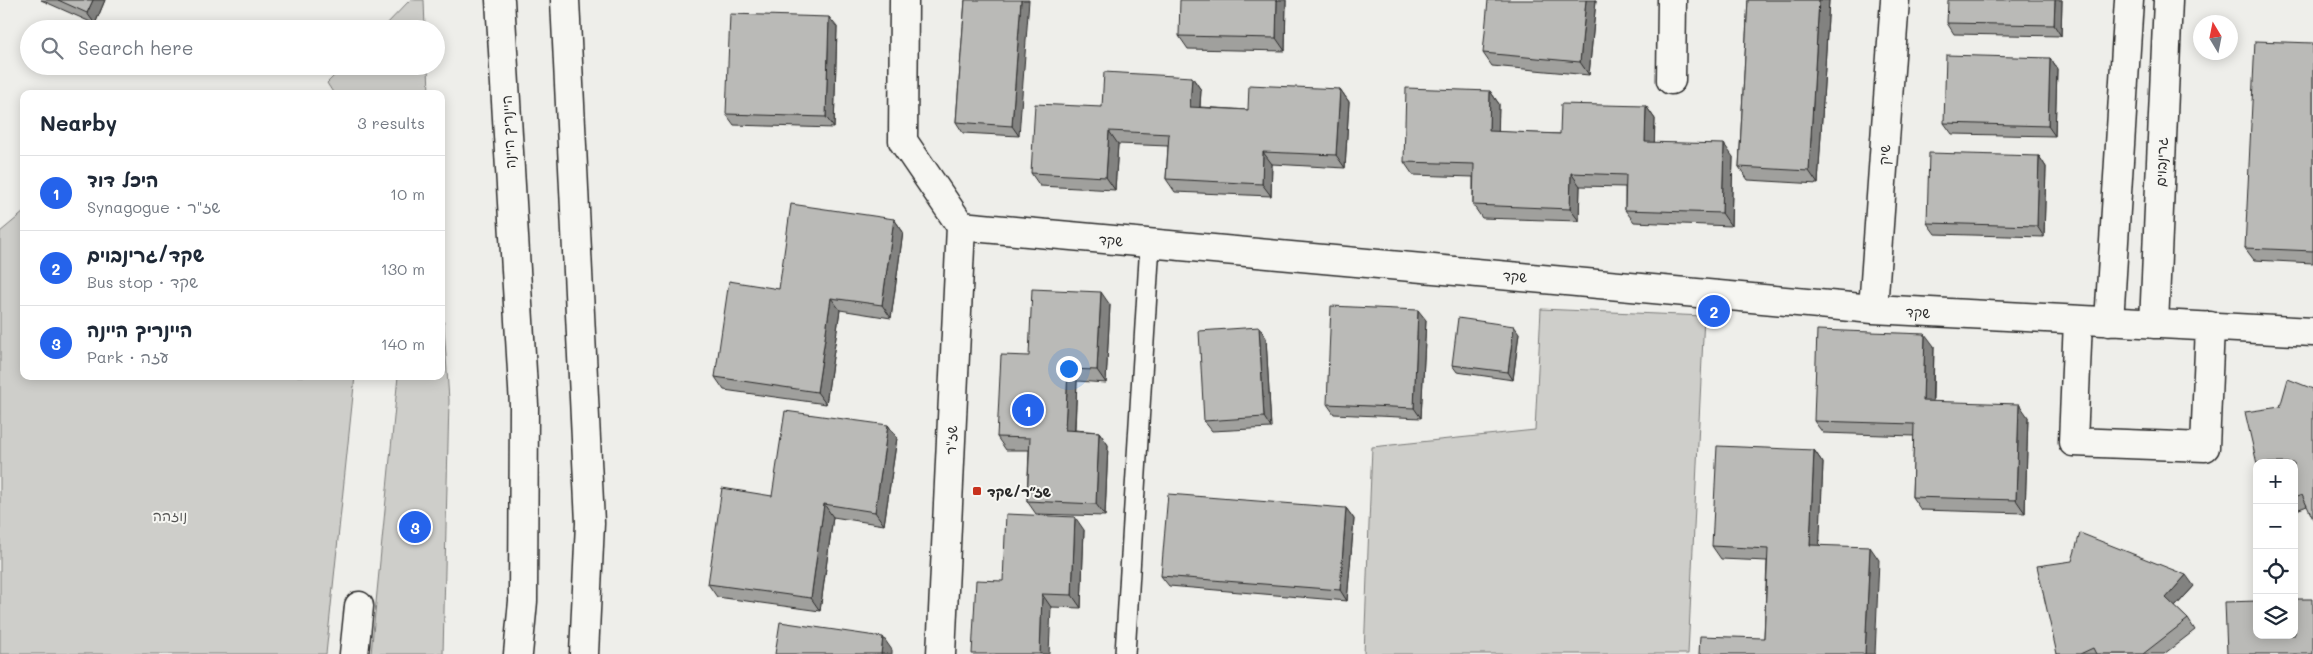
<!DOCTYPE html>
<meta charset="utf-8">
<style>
body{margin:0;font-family:Mali,"Playpen Sans Hebrew",sans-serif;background:#f6f6f7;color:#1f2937}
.controls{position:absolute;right:15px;bottom:15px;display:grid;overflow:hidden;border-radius:10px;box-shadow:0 2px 12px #0003}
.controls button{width:45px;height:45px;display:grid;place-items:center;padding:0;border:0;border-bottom:1px solid #e0e1e3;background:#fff;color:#1f2937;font:25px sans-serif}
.compass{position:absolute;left:2193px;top:15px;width:45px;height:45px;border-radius:50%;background:#fff;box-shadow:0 2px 12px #0003;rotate:350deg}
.you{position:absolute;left:1068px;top:368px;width:18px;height:18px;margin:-12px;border:4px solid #fff;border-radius:50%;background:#1a73e8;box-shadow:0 0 0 8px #1a73e833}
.badge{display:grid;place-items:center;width:32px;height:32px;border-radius:50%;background:#2563eb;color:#fff;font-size:16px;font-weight:700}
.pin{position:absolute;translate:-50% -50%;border:2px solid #fff;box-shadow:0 1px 5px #0006}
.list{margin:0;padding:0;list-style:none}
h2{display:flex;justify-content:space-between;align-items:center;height:65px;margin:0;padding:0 20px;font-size:21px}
h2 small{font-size:16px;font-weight:400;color:#747a83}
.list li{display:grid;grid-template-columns:32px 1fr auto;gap:15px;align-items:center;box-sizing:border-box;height:75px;padding:0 20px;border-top:1px solid #e0e1e3}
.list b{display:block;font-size:19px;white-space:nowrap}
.list p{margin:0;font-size:16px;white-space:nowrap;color:#747a83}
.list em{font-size:16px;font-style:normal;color:#747a83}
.icon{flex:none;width:28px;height:28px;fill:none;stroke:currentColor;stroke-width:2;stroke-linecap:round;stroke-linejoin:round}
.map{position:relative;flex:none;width:2313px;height:654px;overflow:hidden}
.search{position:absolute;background:#fff;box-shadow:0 2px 12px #0003;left:20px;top:20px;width:425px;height:55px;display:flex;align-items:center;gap:12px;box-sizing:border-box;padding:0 18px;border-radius:28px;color:#747a83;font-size:19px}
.panel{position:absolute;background:#fff;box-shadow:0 2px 12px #0003;left:20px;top:90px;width:425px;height:290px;border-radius:10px}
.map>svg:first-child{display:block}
.green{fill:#cececa;stroke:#7c7c7a}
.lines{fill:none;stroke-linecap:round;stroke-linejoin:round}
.lane-casing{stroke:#2b2b2b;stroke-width:22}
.street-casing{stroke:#2b2b2b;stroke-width:31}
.secondary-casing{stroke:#2b2b2b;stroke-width:31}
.lane{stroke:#f6f6f2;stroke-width:19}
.street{stroke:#f6f6f2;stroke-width:28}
.secondary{stroke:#f6f6f2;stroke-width:28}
.wall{fill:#a0a09d;stroke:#2b2b2b}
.shaded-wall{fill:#828280;stroke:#2b2b2b}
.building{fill:#babab7;stroke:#2b2b2b}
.poi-dot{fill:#c8321e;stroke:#f6f6f2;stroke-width:2}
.labels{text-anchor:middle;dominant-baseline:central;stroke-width:4;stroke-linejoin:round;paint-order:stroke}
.street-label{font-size:14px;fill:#2b2b2b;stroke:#f6f6f2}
.poi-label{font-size:14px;font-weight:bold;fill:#2b2b2b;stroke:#f6f6f2;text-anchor:start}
.park-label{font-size:14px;fill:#545453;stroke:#f6f6f2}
</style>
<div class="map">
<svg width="2313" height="654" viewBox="0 0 2313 654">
<rect width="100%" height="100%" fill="#eeeeea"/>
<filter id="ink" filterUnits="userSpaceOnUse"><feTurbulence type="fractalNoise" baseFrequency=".02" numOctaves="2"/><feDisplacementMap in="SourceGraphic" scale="10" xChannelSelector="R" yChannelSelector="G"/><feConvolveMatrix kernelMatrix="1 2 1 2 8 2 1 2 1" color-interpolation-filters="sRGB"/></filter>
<g filter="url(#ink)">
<path class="green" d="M410,0H424L425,29H382Z
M344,66H428L429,94H334L327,83Z
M24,212V376H355L326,654H0V232Z
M441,283L449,400L443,654H371L398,376H441Z
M1541,309L1704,316L1688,654H1364L1372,447L1535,430Z"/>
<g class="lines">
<g class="lane-casing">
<path id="lane" d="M1125,654L1150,243"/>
</g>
<g class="street-casing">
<path id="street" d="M904,0L903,141L961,226L1873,309L2313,332
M1671,80L1672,0
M1873,309L1895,0
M2078,320L2073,442L2205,447L2210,326
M2109,322L2129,0
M2154,324L2168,0
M354,654L359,606
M941,654L961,226"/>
</g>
<g class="secondary-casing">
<path id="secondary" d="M500,0L524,405L523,601L518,654
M565,0L590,523L584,654"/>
</g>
<use href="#lane" class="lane"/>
<use href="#street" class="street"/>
<use href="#secondary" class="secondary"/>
</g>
<path class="wall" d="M41,0H105L95,24Z
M965,0L1019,136L963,133L956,122Z
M1286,0L1285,51L1188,49L1179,36Z
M1596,0L1589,75L1492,66L1483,53Z
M1748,0H1829L1818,184L1748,180L1739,167Z
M2062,0L2061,36L1954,34L1947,23Z
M837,27L834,128L734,125L726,114Z
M2313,43V263L2254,260L2245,248Z
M2050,58L2057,69L2055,136L1952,134L1944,123Z
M1192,77L1201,90L1200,107L1248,110L1340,89L1349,102L1345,168L1272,164L1271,196L1175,192L1166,179L1168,146L1118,144L1115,190L1040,186L1031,173L1102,107Z
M1490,91L1499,104L1498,132L1560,134L1646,106L1655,119L1654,143L1733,157L1731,226L1634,222L1625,210V187L1580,186L1579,221L1482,218L1473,205V177L1413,175L1404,162Z
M2039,156L2046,167L2044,237L1935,234L1927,223Z
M894,219L903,232L891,318L840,310L826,404L724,390L715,377L779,289Z
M1110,305L1106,383L1077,381L1075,430L1099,432L1108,445L1105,516L1036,514L1027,501L1029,450H1006L997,437L1029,356Z
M1426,320L1421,418L1334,414L1327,404Z
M1259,327L1266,338L1271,428L1212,431L1204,421Z
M1519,333L1513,380L1457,372L1452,365Z
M1934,346L1933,402L2028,417L2025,513L1921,510L1912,497L1914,436L1823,433L1814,421Z
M2280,407L2307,506L2294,511V463Z
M888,425L897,438L884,525L833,517L820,611L717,597L708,584L772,496Z
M1814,450L1823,463L1819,545L1879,560L1764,638L1767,561L1721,559L1712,546Z
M1346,508L1354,519L1347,601L1169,586L1161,576Z
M1084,530L1081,608L1051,607L1003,581Z
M2194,586L2175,607L2188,619L2195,630L2164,654H2057Z"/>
<path class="shaded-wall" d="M93,0H105L95,24L87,13Z
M1021,0H1029L1019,136L1012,126Z
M1277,0H1286L1285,51L1276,38Z
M1586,0H1596L1589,75L1580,62Z
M1819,0H1829L1818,184L1809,171Z
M2055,0H2062L2061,36L2054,25Z
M829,17L837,27L834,128L826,117Z
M2050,58L2057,69L2055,136L2048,126Z
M1192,77L1201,90L1199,120L1190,107Z
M1340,89L1349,102L1345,168L1336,155Z
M1490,91L1499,104L1498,144L1489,131Z
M1646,106L1655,119L1654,155L1645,142Z
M1109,131L1118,144L1115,190L1106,177Z
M1724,144L1733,157L1731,226L1722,213Z
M1263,152L1272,164L1271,196L1262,184Z
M2039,156L2046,167L2044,237L2037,226Z
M1571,173L1580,186L1579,221L1570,209Z
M894,219L903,232L891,318L882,305Z
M1101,292L1110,305L1106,383L1097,370Z
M831,298L840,310L826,404L817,392Z
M1418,310L1426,320L1421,418L1414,408Z
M1514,326L1519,333L1513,380L1508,372Z
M1259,327L1266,338L1271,428L1264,417Z
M1925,334L1934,346L1932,414L1923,401Z
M1068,369L1077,381L1074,443L1065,430Z
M2019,404L2028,417L2025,513L2016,500Z
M888,425L897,438L884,525L875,512Z
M1099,432L1108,445L1105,516L1096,504Z
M1814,450L1823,463L1819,558L1810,545Z
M824,504L833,517L820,611L811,598Z
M1346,508L1354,519L1347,601L1340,590Z
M1075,517L1084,530L1081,608L1072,595Z
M1870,547L1879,560L1875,654H1865Z
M2186,575L2194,586L2173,609L2166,598Z
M1042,594L1051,607L1049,654H1040Z
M883,637L892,650V654H881Z"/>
<path class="building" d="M58,0H93L87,13Z
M965,0H1021L1012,126L956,122Z
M1180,0H1277L1276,38L1179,36Z
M1488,0H1586L1580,62L1483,53Z
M1748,0H1819L1809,171L1739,167Z
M1948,0H2055L2054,25L1947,23Z
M730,14L829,17L826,117L726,114Z
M2255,41L2313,43V251L2245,248Z
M1946,55L2050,58L2048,126L1944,123Z
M1104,72L1192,77L1190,107L1248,110L1249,85L1340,89L1336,155L1263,152L1262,184L1166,179L1169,134L1109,131L1106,177L1031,173L1035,104L1102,107Z
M1406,88L1490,91L1489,131L1560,134L1561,104L1646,106L1645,142L1724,144L1722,213L1625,210L1626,175L1571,173L1570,209L1473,205L1474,164L1404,162Z
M1929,153L2039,156L2037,226L1927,223Z
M791,204L894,219L882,305L831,298L817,392L715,377L729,281L779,289Z
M1032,289L1101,292L1097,370L1068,369L1065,430L1099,432L1096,504L1027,501L1030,438L997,437L1001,355L1029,356Z
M1331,306L1418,310L1414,408L1327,404Z
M1458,318L1514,326L1508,372L1452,365Z
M1259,327L1264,417L1204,421L1199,331Z
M1817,330L1925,334L1923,401L2019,404L2016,500L1912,497L1914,424L1814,421Z
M2288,379L2313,389V519L2302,495L2294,498V463H2257V464L2245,412L2280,407Z
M785,411L888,425L875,512L824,504L811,598L708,584L722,488L772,496Z
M1717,446L1814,450L1810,545L1870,547L1865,654H1699L1700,636L1764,638L1768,549L1712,546Z
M1168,494L1346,508L1340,590L1161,576Z
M1006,514L1075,517L1072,595L1042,594L1040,654H972L976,580L1003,581Z
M2080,533L2186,575L2166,598L2188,619L2143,654H2096L2093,648L2080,654H2057L2037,566L2072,561Z
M2294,599H2313V654H2227L2225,602L2257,601V635H2294Z
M780,622L883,637L881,654H775Z"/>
</g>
<rect class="poi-dot" x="972" y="486" width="10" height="10" rx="2.5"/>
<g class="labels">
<g class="street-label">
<text transform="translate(508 132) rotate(-93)">היינריך היינה</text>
<text transform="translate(1884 155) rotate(-86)">שיק</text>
<text transform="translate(2161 162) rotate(-88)">גרינבוים</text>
<text transform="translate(1111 240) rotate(5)">שקד</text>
<text transform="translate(1515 276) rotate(5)">שקד</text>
<text transform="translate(1918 312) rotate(3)">שקד</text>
<text transform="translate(951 440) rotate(-87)">שז"ר</text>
</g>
<g class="poi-label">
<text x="987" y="491">שז״ר/שקד</text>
</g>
<g class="park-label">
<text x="170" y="515">נוזהה</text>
</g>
</g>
</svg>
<div class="controls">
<button>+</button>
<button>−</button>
<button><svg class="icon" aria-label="locate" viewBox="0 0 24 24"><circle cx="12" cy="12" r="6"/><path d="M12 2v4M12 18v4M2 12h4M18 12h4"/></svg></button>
<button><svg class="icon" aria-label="layers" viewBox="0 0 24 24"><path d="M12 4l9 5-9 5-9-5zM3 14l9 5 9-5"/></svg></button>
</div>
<svg class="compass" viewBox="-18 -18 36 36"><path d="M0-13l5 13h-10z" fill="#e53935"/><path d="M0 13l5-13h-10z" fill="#747a83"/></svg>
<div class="you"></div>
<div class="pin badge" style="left:1028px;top:410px">1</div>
<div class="pin badge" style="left:1714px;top:311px">2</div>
<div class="pin badge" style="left:415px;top:527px">3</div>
<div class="search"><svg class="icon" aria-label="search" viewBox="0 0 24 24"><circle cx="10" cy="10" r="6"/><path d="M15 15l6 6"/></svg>Search here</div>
<section class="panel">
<h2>Nearby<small>3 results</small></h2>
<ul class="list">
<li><span class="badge">1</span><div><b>היכל דוד</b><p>Synagogue · שז&quot;ר</p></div><em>10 m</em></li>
<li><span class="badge">2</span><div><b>שקד/גרינבוים</b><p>Bus stop · שקד</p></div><em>130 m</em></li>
<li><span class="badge">3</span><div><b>היינריך היינה</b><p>Park · עזה</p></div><em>140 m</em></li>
</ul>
</section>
</div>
